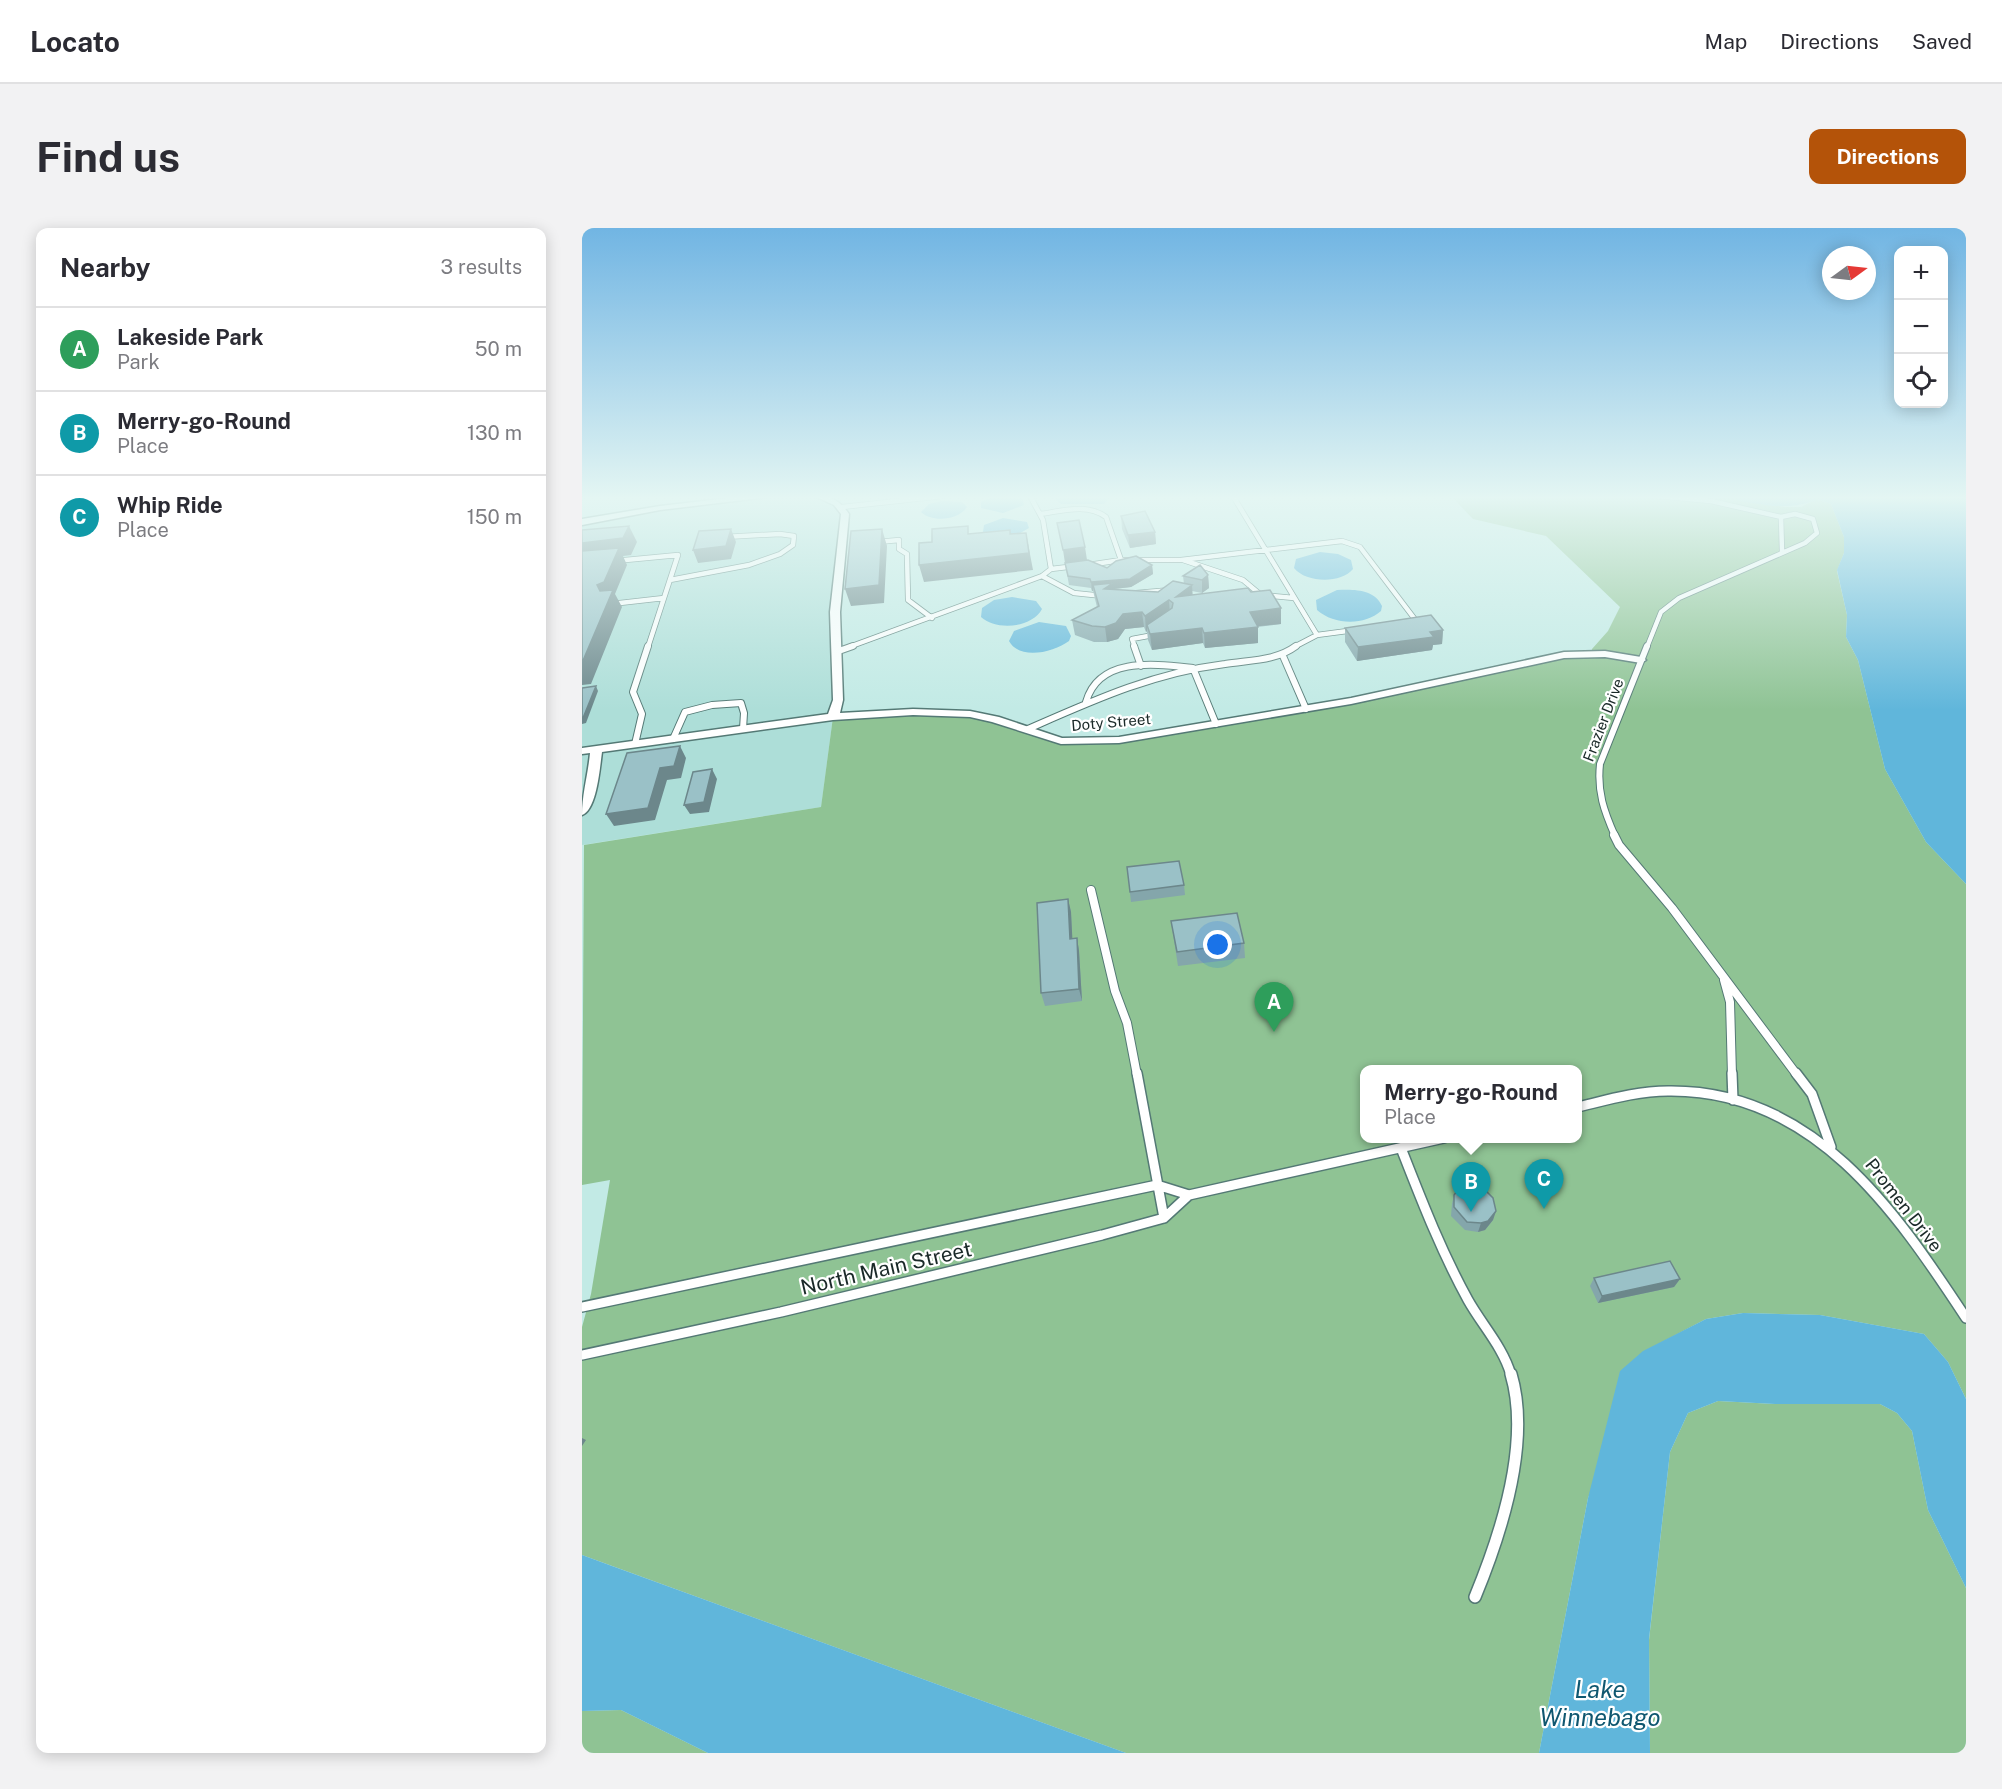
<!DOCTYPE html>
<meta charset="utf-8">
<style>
body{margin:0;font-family:"Public Sans",sans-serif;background:#f2f2f3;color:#2b2b33}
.controls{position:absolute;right:18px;top:18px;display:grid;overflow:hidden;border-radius:12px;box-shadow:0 3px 15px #0003}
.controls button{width:54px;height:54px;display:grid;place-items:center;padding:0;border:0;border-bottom:2px solid #e1e1e2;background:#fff;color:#2b2b33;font:30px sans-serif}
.compass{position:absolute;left:1240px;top:18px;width:54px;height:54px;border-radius:50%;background:#fff;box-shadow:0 3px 15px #0003;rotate:75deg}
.you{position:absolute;left:636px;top:717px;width:21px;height:21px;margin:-15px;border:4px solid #fff;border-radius:50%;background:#1a73e8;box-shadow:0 0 0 9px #1a73e833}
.badge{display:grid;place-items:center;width:39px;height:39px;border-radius:50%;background:#b45309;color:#fff;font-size:20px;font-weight:700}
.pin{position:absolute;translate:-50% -50px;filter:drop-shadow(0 2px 3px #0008)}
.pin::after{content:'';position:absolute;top:32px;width:21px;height:18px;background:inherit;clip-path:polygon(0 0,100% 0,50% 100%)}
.popup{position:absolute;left:778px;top:837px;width:222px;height:78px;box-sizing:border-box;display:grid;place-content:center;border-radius:12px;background:#fff;filter:drop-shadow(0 2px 4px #0005);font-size:20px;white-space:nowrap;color:#7c7c81}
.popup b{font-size:22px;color:#2b2b33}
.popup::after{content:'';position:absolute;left:50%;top:100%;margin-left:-12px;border:12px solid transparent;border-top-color:#fff}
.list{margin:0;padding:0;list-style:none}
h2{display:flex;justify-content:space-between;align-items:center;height:78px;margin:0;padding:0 24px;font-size:26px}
h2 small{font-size:20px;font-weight:400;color:#7c7c81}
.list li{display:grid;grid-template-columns:39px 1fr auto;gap:18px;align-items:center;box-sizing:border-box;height:84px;padding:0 24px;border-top:2px solid #e1e1e2}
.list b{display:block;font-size:22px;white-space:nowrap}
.list p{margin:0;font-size:20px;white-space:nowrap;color:#7c7c81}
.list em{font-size:20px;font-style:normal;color:#7c7c81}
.icon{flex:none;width:33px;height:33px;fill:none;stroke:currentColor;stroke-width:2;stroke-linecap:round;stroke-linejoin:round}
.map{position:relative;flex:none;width:1384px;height:1525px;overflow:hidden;border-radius:12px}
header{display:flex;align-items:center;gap:36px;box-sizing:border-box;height:84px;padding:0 30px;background:#fff;border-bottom:2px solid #e1e1e2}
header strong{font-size:28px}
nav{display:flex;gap:33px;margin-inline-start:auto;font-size:21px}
.intro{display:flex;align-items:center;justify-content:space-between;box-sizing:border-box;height:144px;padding:0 36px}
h1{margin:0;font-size:42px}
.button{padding:15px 27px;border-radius:12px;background:#b45309;color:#fff;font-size:21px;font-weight:700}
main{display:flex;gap:36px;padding:0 36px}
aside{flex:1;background:#fff;border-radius:12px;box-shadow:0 3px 15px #0003}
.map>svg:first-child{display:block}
.built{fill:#added8}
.green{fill:#8fc394;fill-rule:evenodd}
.water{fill:#60b6db}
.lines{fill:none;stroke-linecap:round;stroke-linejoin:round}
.lane-far4-casing{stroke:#547975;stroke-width:6}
.lane-far3-casing{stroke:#547975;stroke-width:8}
.lane-far2-casing{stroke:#547975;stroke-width:10}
.lane-far1-casing{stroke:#547975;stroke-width:12}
.lane-casing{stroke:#547975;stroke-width:14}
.street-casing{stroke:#547975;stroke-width:3}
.lane-far4{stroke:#fff;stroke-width:4.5}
.lane-far3{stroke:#fff;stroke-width:6}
.lane-far2{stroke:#fff;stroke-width:8}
.lane-far1{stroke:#fff;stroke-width:9}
.lane{stroke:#fff;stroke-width:11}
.street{fill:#fff;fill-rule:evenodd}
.wall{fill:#84a6ab}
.shaded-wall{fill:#6c878b}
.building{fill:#9ac1c7;stroke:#6c878b;stroke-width:1.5}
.labels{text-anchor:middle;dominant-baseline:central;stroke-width:4.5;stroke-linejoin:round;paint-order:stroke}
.far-street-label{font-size:15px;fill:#1a2928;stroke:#fff}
.street-label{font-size:18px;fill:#1a2928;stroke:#fff}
.near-street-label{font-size:21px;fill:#1a2928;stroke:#fff}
.near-water-label{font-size:24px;font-style:italic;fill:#0f5770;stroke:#fff}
</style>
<header>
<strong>Locato</strong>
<nav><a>Map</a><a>Directions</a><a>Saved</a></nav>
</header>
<div class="intro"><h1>Find us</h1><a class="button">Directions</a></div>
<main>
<aside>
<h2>Nearby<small>3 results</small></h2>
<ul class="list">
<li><span class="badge" style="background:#2e9e5b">A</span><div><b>Lakeside Park</b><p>Park</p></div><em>50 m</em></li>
<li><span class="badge" style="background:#0f9aa8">B</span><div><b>Merry-go-Round</b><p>Place</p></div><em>130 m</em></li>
<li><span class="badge" style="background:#0f9aa8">C</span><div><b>Whip Ride</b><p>Place</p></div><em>150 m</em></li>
</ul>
</aside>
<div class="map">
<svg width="1384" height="1525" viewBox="0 0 1384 1525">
<rect width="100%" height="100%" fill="#c2eae5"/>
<path class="built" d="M194,268H236L260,279L251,489L239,579L0,617V292Z"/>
<path class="green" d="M869,268H1138L1203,279H1219L1235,271L1249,276L1262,309V325L1255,343L1265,387L1264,409L1276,432L1303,541L1344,614L1384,656V1171L1366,1134L1342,1106L1238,1087L1161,1085L1124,1091L1061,1124L1006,1270L957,1525H544L0,1327V1099L9,1066L28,952L0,957L2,617L239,579L251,489L331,484L388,486L468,510L515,514L665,492L965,430L1009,426L1010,421L1026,403L1038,379L964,308L891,291ZM782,842H996V910H782Z
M1136,1173L1193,1176H1298L1315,1185L1330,1203L1346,1282L1384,1360V1525H1068L1067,1412L1088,1224L1106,1185Z
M39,1482L126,1525H0V1483Z"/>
<path class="water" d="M412,268L441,271L442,277L421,285L399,280V274Z
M470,268H528V269L522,276H479Z
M1138,268H1384V656L1344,614L1303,541L1276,432L1264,409L1265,387L1255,342L1262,325V309L1249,276L1236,271C1204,285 1170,275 1138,268Z
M360,273L380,274L385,279C377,292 350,295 339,284L347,276Z
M421,290L445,294L447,300L433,308L404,307L401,304L402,297Z
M738,324L756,326L769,332L771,341C759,356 724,355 712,340L714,331Z
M755,362C771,361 793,361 800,378L799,383C782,398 752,397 735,382L734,372Z
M430,369L454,373L460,381C450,400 414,403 399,389L400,380L412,372Z
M457,394L484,398L489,408L487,413C472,424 438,433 427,413L432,403Z
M1161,1085L1238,1087L1342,1106L1366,1134L1384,1171V1360L1346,1282L1330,1203L1315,1185L1298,1176H1193L1136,1173L1106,1185L1088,1224L1067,1411L1068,1525H957L1006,1270L1038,1143L1061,1123L1124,1091Z
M0,1327L30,1338L544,1525H126L39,1482L0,1483Z"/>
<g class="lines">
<g class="lane-far4-casing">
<path id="lane-far4" d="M448,268L461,292L469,341
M651,268L735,407
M1075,268L1129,273L1199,289
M260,279L361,268
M458,286C480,283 505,275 524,289L539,332
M296,314L317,312V321L325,326L326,372L350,390
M601,332L661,352L679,367L712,370
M33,333L96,327L66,419
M506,337L539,332H599L760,313L778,319L835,394H832
M460,348L492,365L521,368
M88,352L167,337L198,326L211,317L212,308L198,306L142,309
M554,365L589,362
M29,376L82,370
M267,419L460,348L469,341L494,338
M553,419L550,411L566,408L573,401
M712,419L735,407L773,402
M1065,419L1079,384L1097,370L1223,315L1235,305L1231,291L1213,286L1199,289L1200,323"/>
</g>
<g class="lane-far3-casing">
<path id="lane-far3" d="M552,418L559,438
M254,424L271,418
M701,428L724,481
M504,474C517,428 573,436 611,440L634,496
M446,501C512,472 571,445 643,436C668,432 694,433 714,418
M91,511L103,484L130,477L159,475L162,485L161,501
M53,516L60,486L51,464L66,418
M1033,608C1022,583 1015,564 1018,536L1065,418"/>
</g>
<g class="lane-far2-casing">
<path id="lane-far2" d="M1032,607L1037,617L1090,680L1215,847
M509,662L533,763L545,795L555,847
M1142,752L1148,774L1150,847"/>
</g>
<g class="lane-far1-casing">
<path id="lane-far1" d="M555,845L582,990
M1150,845L1151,872
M1214,845L1230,866L1249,919
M996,879C1025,872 1055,863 1086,863C1231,861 1313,982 1384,1090
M819,920C839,971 859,1023 886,1072C900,1097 921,1119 929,1147
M0,1079L575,957L607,967
M0,1127L199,1084L520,1007L582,990L607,967L862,910"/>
</g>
<g class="lane-casing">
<path id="lane" d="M893,1369C919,1306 949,1213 929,1146"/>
</g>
<g class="street-casing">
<path id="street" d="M164,268H195L78,282L0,297V291L78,278Z
M232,268C250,268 257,272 267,286L258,384L261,472L258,485L331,481L388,483L417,489L480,510L537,509L769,470L982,424L1023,423L1059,429L1064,432L1059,435L1023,429L982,430L769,476L537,515L479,516L410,494L388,489L331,487L251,492L20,524C18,538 15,582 0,587C0,566 6,547 8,525L0,526V520L246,486L251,472L248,384L259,286L252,277Z"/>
</g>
<use href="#lane-far4" class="lane-far4"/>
<use href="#lane-far3" class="lane-far3"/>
<use href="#lane-far2" class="lane-far2"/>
<use href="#lane-far1" class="lane-far1"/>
<use href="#lane" class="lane"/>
<use href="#street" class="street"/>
</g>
<path class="wall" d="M539,288L573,304L574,316L548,320L540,301Z
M483,335L525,340L570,337L571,346L549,359L532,361L576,364L602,356L601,348L626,347L627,360L620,365L610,363V367L669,364L699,396L675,399L676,415L623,420L621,415L570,422L566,412L565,403L564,404L562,399L543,401L536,411L525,414H512L493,407L490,392L515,379L511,363H510L509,360L487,357Z
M763,400L861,402L860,416L851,417L850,422L775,433L763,414Z
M545,639L602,657L603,667L549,674Z
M486,671L489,684L490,711L495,710L497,723L500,773L463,778L459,765Z
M589,693L662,715L663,730L596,738Z
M872,967L914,983L911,992L903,1002L896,1004L883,1002L869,988L870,976Z
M1012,1050L1098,1051L1092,1059L1016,1075L1008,1058Z"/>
<path class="shaded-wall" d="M47,298L55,314L49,327L41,328L45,337L33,366L40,379L9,456L0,457V435L24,375L0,329V315Z
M149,301L154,314L149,331L116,335L111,322Z
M300,301L305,318L302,375L269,378L263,361Z
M573,304L574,316L548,320L546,307Z
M444,305L451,342L342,354L337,337Z
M503,319L505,332L483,335L481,322Z
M570,337L571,346L549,359L532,361L533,370L511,357V363H510L509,354Z
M626,347L627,360L620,365V352Z
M610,357L611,372L594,369Z
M587,372L588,388L565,397V403L564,404L563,388Z
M699,380V396L668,399V384Z
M560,384L562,399L543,401L536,411L525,414L523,399L541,386Z
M676,399V415L623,420L622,405Z
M620,400L621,415L570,422L568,406Z
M861,402L860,416L851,417L850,422L775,433L776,419L848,404Z
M14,458L16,463L4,495L0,496V490Z
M98,518L104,530L99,550L85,552L73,592L32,598L24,586L78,540Z
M130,541L135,551L127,584L108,586L102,577Z
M486,671L489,684L491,723L488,711Z
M495,710L497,723L500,773L497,761Z
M914,983L911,992L903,1002L896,1004L899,995Z
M1098,1051L1092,1059L1016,1075L1020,1068Z
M0,1210L4,1212L0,1218Z"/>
<path class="building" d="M563,283L573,304L546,307L539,288Z
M497,292L503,319L481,322L475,295Z
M47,298L41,310L0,315V302Z
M386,298V306L428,302V306L444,305L447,325L337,337V315L350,314V301Z
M149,301L144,318L111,322L117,303Z
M300,301L297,357L263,361L269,303Z
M37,320L22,354L15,357L18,363L31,362L0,435V323Z
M554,328L570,337L548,351L509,354L508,351L486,348L483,335L506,332L525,340L534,333Z
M618,337L626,347L620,352L601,348Z
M591,353L610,357L594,369L666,360L669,364L688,362L699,380L668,384L676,399L622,405L620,400L568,406L565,397L590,380L591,375L587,372L563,388L560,384L541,386L534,395L523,399L510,398L490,392L517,378L511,357L531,355L522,361L576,364Z
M849,387L861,402L848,404L852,409L776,419L763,400Z
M14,458L1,490H0V460Z
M98,518L92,538L78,540L66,580L24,586L45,525Z
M130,541L122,574L102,577L111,544Z
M597,633L602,657L548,664L545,639Z
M486,671L488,711L495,710L497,761L459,765L455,675Z
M655,685L662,715L595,724L589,693Z
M886,958L901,960L911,970L914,983L906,993L899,995L885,994L872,979V967L875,963Z
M1088,1033L1098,1051L1020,1068L1012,1050Z"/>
<linearGradient id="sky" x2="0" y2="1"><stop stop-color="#71b5e3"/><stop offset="0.56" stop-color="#e4f6f3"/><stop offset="1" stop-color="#e4f6f3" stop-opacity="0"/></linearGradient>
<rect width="1384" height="482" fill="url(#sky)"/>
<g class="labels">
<g class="far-street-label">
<text transform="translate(1021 492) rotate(-69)">Frazier Drive</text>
<text transform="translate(529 494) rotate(-5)">Doty Street</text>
</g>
<g class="street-label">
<text transform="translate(1322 977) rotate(52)">Promen Drive</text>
</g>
<g class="near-street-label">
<text transform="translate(304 1040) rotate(-13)">North Main Street</text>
</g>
<g class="near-water-label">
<text x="1018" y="1461">Lake<tspan x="1018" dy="28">Winnebago</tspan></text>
</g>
</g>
</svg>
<div class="controls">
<button>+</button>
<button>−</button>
<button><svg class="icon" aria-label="locate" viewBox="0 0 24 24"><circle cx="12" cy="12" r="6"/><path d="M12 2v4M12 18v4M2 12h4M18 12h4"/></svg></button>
</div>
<svg class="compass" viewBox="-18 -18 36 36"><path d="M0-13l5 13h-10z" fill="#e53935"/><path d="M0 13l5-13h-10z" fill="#7c7c81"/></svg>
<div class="you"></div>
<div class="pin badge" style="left:692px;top:804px;background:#2e9e5b">A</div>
<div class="pin badge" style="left:889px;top:984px;background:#0f9aa8">B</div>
<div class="popup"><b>Merry-go-Round</b>Place</div>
<div class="pin badge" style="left:962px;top:981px;background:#0f9aa8">C</div>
</div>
</main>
